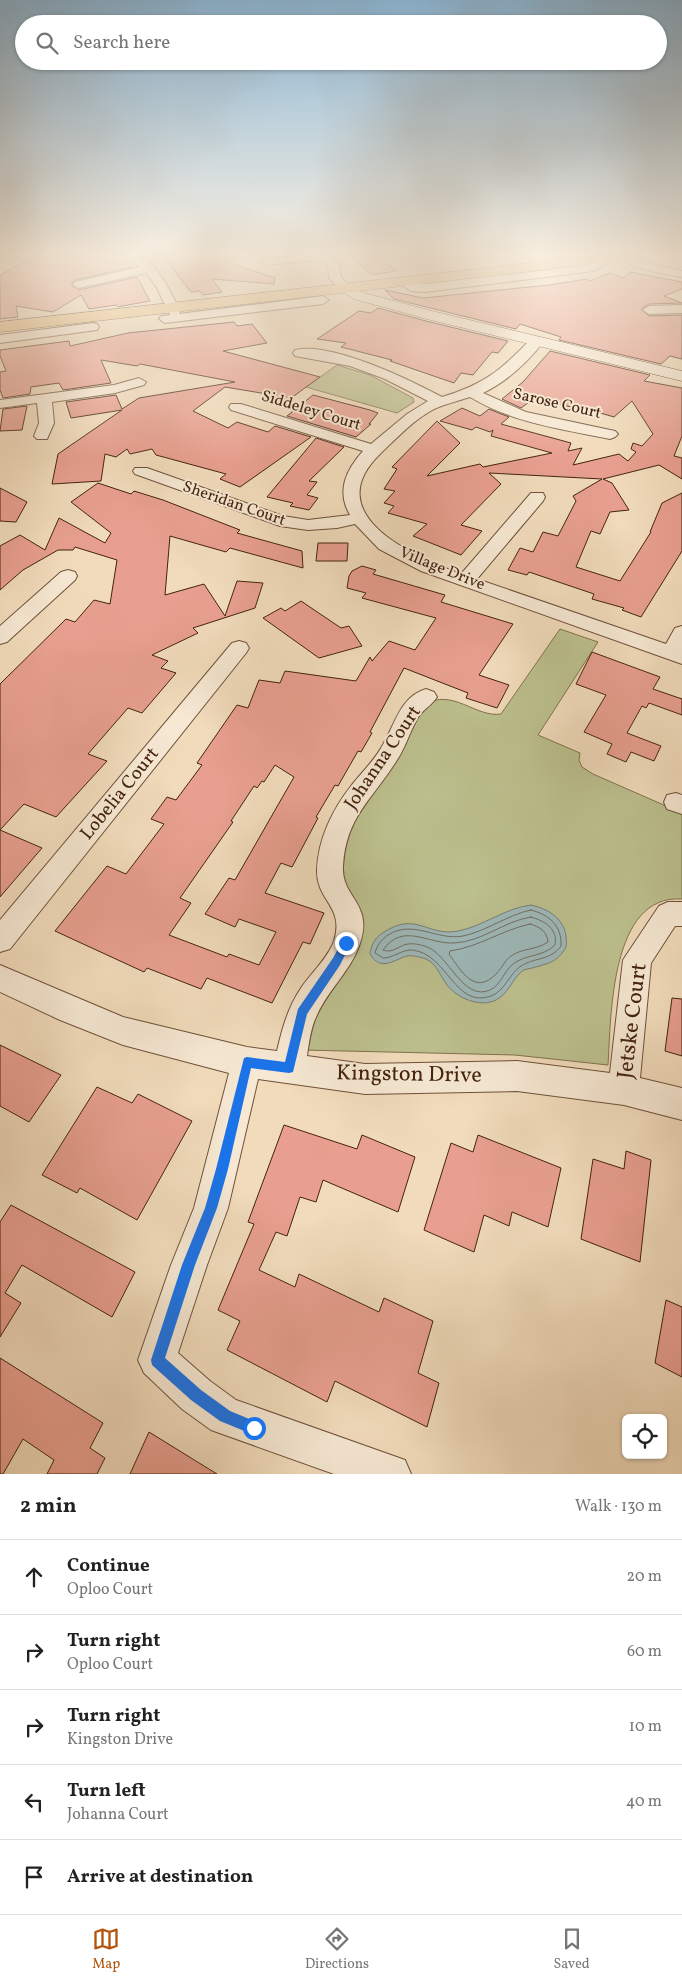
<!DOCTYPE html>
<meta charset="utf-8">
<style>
body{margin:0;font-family:Vollkorn,serif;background:#f6f6f6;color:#222}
.controls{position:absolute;right:15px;bottom:15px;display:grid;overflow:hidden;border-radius:8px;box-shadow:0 1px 4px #0004}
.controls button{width:45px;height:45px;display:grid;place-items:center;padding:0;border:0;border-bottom:1px solid #e0e0e0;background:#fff;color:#222;font:25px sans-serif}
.stop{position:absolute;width:15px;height:15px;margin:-11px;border:4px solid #1a73e8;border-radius:50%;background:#fff}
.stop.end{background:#1a73e8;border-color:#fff;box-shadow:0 1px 5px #0008}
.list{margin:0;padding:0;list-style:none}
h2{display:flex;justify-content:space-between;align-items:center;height:65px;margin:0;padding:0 20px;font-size:21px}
h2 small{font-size:16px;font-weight:400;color:#767676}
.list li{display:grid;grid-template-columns:32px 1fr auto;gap:15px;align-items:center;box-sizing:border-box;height:75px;padding:0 20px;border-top:1px solid #e0e0e0}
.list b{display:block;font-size:19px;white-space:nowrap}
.list p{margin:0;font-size:16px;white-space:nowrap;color:#767676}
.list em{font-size:16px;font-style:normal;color:#767676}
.icon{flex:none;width:28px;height:28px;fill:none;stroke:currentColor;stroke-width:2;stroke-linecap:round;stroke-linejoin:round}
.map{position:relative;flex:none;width:682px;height:1474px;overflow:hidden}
.search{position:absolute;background:#fff;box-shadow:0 1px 4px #0004;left:15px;right:15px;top:15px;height:55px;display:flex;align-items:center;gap:12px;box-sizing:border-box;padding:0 18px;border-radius:28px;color:#767676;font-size:19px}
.sheet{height:440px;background:#fff}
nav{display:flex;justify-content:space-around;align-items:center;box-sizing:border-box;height:70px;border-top:1px solid #e0e0e0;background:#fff;font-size:14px;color:#767676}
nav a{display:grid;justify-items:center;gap:2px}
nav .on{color:#b45309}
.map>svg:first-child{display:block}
.green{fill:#bcc08e;stroke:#80724e}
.water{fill:#9eb9ba;stroke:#7a7d76}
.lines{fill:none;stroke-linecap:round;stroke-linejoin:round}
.shore{stroke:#716e64;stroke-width:1}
.building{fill:#e89f8f;stroke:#44230f;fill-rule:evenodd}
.street-casing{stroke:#6f513a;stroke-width:2}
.secondary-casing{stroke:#44230f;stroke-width:1}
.primary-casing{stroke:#44230f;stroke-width:1}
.street{fill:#f6e8d3;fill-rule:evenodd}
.secondary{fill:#f6e8d3;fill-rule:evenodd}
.primary{fill:#e8be7e;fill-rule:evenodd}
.route{fill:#1a73e8}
.labels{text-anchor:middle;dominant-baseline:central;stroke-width:4;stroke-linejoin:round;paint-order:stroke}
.far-street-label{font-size:16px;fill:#44230f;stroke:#f6e8d3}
.street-label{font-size:19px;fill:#44230f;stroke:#f6e8d3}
.near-street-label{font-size:22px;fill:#44230f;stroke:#f6e8d3}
</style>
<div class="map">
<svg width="682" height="1474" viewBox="0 0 682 1474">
<rect width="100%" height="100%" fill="#f1dbbb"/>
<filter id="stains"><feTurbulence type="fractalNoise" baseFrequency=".004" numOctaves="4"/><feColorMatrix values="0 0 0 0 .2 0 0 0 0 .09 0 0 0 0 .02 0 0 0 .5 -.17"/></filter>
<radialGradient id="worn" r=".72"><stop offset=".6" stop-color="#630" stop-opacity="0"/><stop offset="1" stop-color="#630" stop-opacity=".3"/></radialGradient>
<path class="green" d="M337,365L370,375L413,398L414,402L397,413L306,387Z
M560,629L598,642L538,735L580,753L579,760L582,767L593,774L682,813V899C610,894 611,1017 608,1065L515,1055L302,1050L311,1017L337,979L340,885L346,834L415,717C418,714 421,708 425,705C451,687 476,718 501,714Z"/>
<path class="water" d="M531,905C553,910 569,923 566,947C558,962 547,964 532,968C528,969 524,969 521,972C512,980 508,994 496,1000C480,1008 457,998 447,985C441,977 436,963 426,959C420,957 412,955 407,956C393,960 381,972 370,954C371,944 376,937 384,932C417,911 427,937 458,931C484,926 505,908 531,905Z"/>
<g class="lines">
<path class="shore" d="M531,910C550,915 562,926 561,946C550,961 535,957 521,966C509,974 505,991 491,996C455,1009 448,955 413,950C402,949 394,958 383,958L375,953C377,945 382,939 388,935C413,919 437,941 463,936C487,931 507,915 531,910Z
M531,917C545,921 558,929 555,945C543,957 526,954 513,964C504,971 501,985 490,990C463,1002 449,955 427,947C422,945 414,943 408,944C399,945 393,954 383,950C403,922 427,944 454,943C482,942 504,921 531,917Z
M530,924C540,927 547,931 548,942C537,950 522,948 511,956C505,960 502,968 496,974C475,996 461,971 449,954L450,951C479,947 502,930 530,924Z"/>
</g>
<path class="building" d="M36,255H121L132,267L75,280L72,283V286L79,290L137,277L150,301L122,306L118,307L116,305L89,309L81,295L53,312L16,306L18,317L0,319V275Z
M162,255H237L227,262L275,278L274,284L212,279L222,292L203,295L200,291L191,292Z
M350,255H378L396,271L372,275Z
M630,272L682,282V289L664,296L682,303L649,304L641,309L649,316L682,315V359L670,356L661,364L559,340L561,337L520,324L516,329L394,299L385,290L423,298L549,285L587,279L590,281L610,273L624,278Z
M378,308L426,321L508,341L498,353L492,352L473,375L461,373L454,383L390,361L392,360L341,347L346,343L317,339L359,311L371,313Z
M234,322L237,326L252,324L267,343L223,351L320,377L287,401L265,396L267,394L225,387L193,411L228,428L237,422L268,432L275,426L311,437L240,487L220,479L226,474L156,455L152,449L130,454L127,449L116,457L105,454L101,481L52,484L58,454L122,410L71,418L66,402L116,395L122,409L139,398L235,382L140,364L137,366L101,360L111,383L63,390L59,383L31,387L30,394L3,398L0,390V372L6,371L0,356V350L69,341L70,346L128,333Z
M550,351L650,375L644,381L682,388V436L674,456L682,458V479L659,465L603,479L612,483L629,510L610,512L600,534L591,531L576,567L620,581L651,532H650L662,503L682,493V551L641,617L622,610L624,608L592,599L594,594L529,572L527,575L508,570L520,548L533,552L543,532L558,536L576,501L573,496L602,479L489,473L501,484L461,525L482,531L461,555L413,536L427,524L388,513L394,506L384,503L395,491L384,489L397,469L392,467L437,421L460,443L427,476L480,464L483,467L552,453L491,436L493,430L490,432L476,427L472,430L440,421L462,408L480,416L489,409L509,417L501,424L571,443L568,451L582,448L573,465L619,454L628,461L636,452L631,449L633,443L642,446L653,434L632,401L614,417L587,409L586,410L533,399L521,408L502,399L523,382Z
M313,395L370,410L378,413L369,424H371L356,437L287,416Z
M27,406L22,430L0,431L3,409Z
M316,438L344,447L309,481L317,482L307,495L318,498L309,510L290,506L293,503L267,497Z
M98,483L131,494L134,491L163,500L240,530L237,533L302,551L303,568L230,548L226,552L170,536L165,595L204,584L225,616L237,581L263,583L255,608L193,628L198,633L152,655L168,661L161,668L176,673L142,713L128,708L88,754L107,761L56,817L24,804L0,830L42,848L0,897V684L66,619L75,622L94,600L110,604L117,560L75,547L73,550H58L23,570L0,590V546L20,535L45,550L59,518L105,543L111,533L71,502Z
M0,488L27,502L16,522L0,521Z
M318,543H348L347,561H316Z
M362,566L376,570L373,574L445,595L441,602L513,624L479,675L509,685L497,708L466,698L468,693L404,668L370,732L372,733L361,752L358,751L338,786L335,785L316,817L318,818L292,867L281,863L265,893L324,913L310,944L303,942L272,1003L207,978L201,989L147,968L144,972L55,931L107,866L126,874L164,824L151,819L167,797L176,800L202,765L197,763L237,705L248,708L259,680L280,683L285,671L356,681L370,657L372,661L389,641L415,650L436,618L362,598L366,593L347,588L349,576L352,571ZM275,765L294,777L235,880L229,878L205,914L235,927L239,919L276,932L259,965L229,954L227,957L169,935L191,903L180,898L233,822L231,821L254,786L257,788L262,781L264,782Z
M301,601L341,628L349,626L362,646L319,658L263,618L281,608L285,611Z
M592,652L660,677L653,689L682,699V715L649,703L646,708L642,706L627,733L661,746L654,761L631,752L626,762L607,754L612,744L584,732L606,695L576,684Z
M672,998L682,999V1056L665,1051Z
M0,1045L61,1075L29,1122L0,1106Z
M97,1087L132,1103L138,1094L192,1121L137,1220L80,1188L77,1193L42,1175Z
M284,1125L357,1149L362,1135L415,1157L398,1212L323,1180L316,1202L300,1197L287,1236L276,1232L259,1270L295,1287L299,1274L379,1312L384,1298L433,1321L418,1373L439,1383L427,1427L335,1381L327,1402L227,1350L240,1321L218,1310L254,1224L248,1222Z
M478,1135L561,1168L548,1227L512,1212L509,1226L484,1215L474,1252L424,1230L451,1143L473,1152Z
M626,1151L651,1160L640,1262L581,1239L593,1159L624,1169Z
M11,1205L135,1272L112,1317L22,1265L5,1293L21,1303L0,1337V1222Z
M666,1300L682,1307V1377L655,1363Z
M0,1358L103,1423L90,1448L105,1458L97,1474H47L54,1460L23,1439L3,1474H0Z
M149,1432L217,1474H130Z"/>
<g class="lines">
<g class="street-casing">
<path id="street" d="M123,255C127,255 132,254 135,255C156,259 173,295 180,312L179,314L323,296L329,300L323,304L165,323L159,319L161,316L170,315L156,286L146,273L79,288L73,284L75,282L140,267Z
M306,255H326L333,259L339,266L341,277L352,289L350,292H342L329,278L328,266L319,260L266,265L260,262L266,259Z
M622,255H633L644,262L682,271V277C667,274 627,270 622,255Z
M599,257L605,260V265L593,271L425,292L411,291L398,282L404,279L417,284H425L590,265L593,263L595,258Z
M682,305V313L649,314L643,310L649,306Z
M93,323L97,324L99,327L97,330L0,343V335Z
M537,337L544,341C528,362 506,382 483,393L526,412L615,431L618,434L615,437L610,439C562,429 513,423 470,397C458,401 445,404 434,409C413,420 397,438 381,453C317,514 412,556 461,574L531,493H543L545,497L543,501L477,579L666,644L675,628L682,626V664L421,571L379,549L355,524L337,528L308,530L280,526L135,474L133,471L135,468H147L283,516L308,520L350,515C336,491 346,470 363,451L231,410L229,407L231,404H241L371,444L407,414L428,401L385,379L350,366L295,356L293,353L295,350C331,341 410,380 442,397C485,384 501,370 532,338Z
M139,378L146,382L144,385L115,393L52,402L54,423L47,439H37L34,436L39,423L37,403L0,408V400L114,385Z
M68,570L75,572L77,576L75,580L7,642L0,644V626L61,572Z
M239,641L246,643L249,648L246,653L10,949L0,952V920L232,643Z
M426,689L434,692L437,697C432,705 424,709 419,716C410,730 406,747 397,760C373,799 346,816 343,866C341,897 372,903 361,940C353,969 329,988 317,1015C311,1027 309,1042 307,1056L365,1064L517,1061L610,1073L623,960L659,906L668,902H682V926H675L651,963L640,1078L682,1088V1120L624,1105L517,1091L365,1094L258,1079L228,1208L207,1265L178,1353L210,1381L236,1400L405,1460L411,1474H334L211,1430L182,1409L144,1373L138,1360L171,1265L194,1208L229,1073L123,1045L60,1020L0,992V965L123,1017L247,1047L277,1051C282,1029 288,1007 301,988C311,973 328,958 334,941C345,906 316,901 317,870C318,840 332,810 351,786C361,773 373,762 381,748C395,726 399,697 426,689Z
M676,793L682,795V814L667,809L664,802L667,795Z"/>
</g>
<g class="secondary-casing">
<path id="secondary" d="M346,285L364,293L436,312L682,371V381L427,319L354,299L339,289L341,286Z"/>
</g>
<g class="primary-casing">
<path id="primary" d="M603,255H645L638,259L0,332V322Z"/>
</g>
<use href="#street" class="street"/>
<use href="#secondary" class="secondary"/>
<use href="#primary" class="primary"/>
</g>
<linearGradient id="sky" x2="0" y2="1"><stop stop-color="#8ab6d6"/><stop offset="0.55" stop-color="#f9efe0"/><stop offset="1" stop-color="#f9efe0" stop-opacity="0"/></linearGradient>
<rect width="682" height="461" fill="url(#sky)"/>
<path class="route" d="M346,939L351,943L340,965L307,1014L293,1072L289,1073L251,1068L228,1169L217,1208L195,1265L165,1358L201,1390L230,1411L259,1423L261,1428L259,1433L254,1435L220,1421L191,1400L152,1365L151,1360L182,1265L205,1208L216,1169L244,1058L247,1057L285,1062L298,1009L333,958L343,940Z"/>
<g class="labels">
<g class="far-street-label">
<text transform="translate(557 404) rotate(13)">Sarose Court</text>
<text transform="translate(311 411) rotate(17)">Siddeley Court</text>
<text transform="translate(234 504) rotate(19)">Sheridan Court</text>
<text transform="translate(442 569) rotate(22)">Village Drive</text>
</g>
<g class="street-label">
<text transform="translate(383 758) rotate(-56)">Johanna Court</text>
<text transform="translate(120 794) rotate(-51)">Lobelia Court</text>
</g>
<g class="near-street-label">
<text transform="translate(633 1021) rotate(-83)">Jetske Court</text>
<text transform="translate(409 1075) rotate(1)">Kingston Drive</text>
</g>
</g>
<rect width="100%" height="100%" filter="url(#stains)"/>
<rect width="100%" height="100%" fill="url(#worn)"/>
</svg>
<div class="controls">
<button><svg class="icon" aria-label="locate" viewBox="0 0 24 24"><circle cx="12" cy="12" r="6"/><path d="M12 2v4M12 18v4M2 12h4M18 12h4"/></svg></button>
</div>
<div class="stop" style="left:254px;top:1428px"></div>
<div class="stop end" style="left:346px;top:943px"></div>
<div class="search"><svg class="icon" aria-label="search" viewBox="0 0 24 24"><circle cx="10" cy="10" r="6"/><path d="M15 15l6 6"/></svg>Search here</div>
</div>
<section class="sheet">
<h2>2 min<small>Walk · 130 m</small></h2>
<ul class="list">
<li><svg class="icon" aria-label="ahead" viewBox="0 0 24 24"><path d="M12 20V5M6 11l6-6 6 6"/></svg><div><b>Continue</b><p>Oploo Court</p></div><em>20 m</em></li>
<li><svg class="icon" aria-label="right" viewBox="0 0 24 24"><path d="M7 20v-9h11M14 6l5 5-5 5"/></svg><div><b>Turn right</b><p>Oploo Court</p></div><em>60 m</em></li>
<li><svg class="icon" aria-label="right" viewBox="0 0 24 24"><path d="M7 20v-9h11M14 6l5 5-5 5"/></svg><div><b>Turn right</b><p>Kingston Drive</p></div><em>10 m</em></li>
<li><svg class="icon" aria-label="left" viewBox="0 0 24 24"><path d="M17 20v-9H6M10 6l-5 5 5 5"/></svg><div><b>Turn left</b><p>Johanna Court</p></div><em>40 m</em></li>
<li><svg class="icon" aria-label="arrive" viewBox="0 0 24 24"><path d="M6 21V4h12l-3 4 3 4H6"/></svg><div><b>Arrive at destination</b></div></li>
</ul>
</section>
<nav>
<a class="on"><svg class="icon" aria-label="map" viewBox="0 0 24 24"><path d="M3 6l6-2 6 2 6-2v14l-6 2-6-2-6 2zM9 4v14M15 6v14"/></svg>Map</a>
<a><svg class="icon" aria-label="directions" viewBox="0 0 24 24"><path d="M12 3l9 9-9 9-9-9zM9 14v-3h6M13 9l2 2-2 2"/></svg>Directions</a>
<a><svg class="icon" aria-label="saved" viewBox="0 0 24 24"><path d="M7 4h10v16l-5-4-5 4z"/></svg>Saved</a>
</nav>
